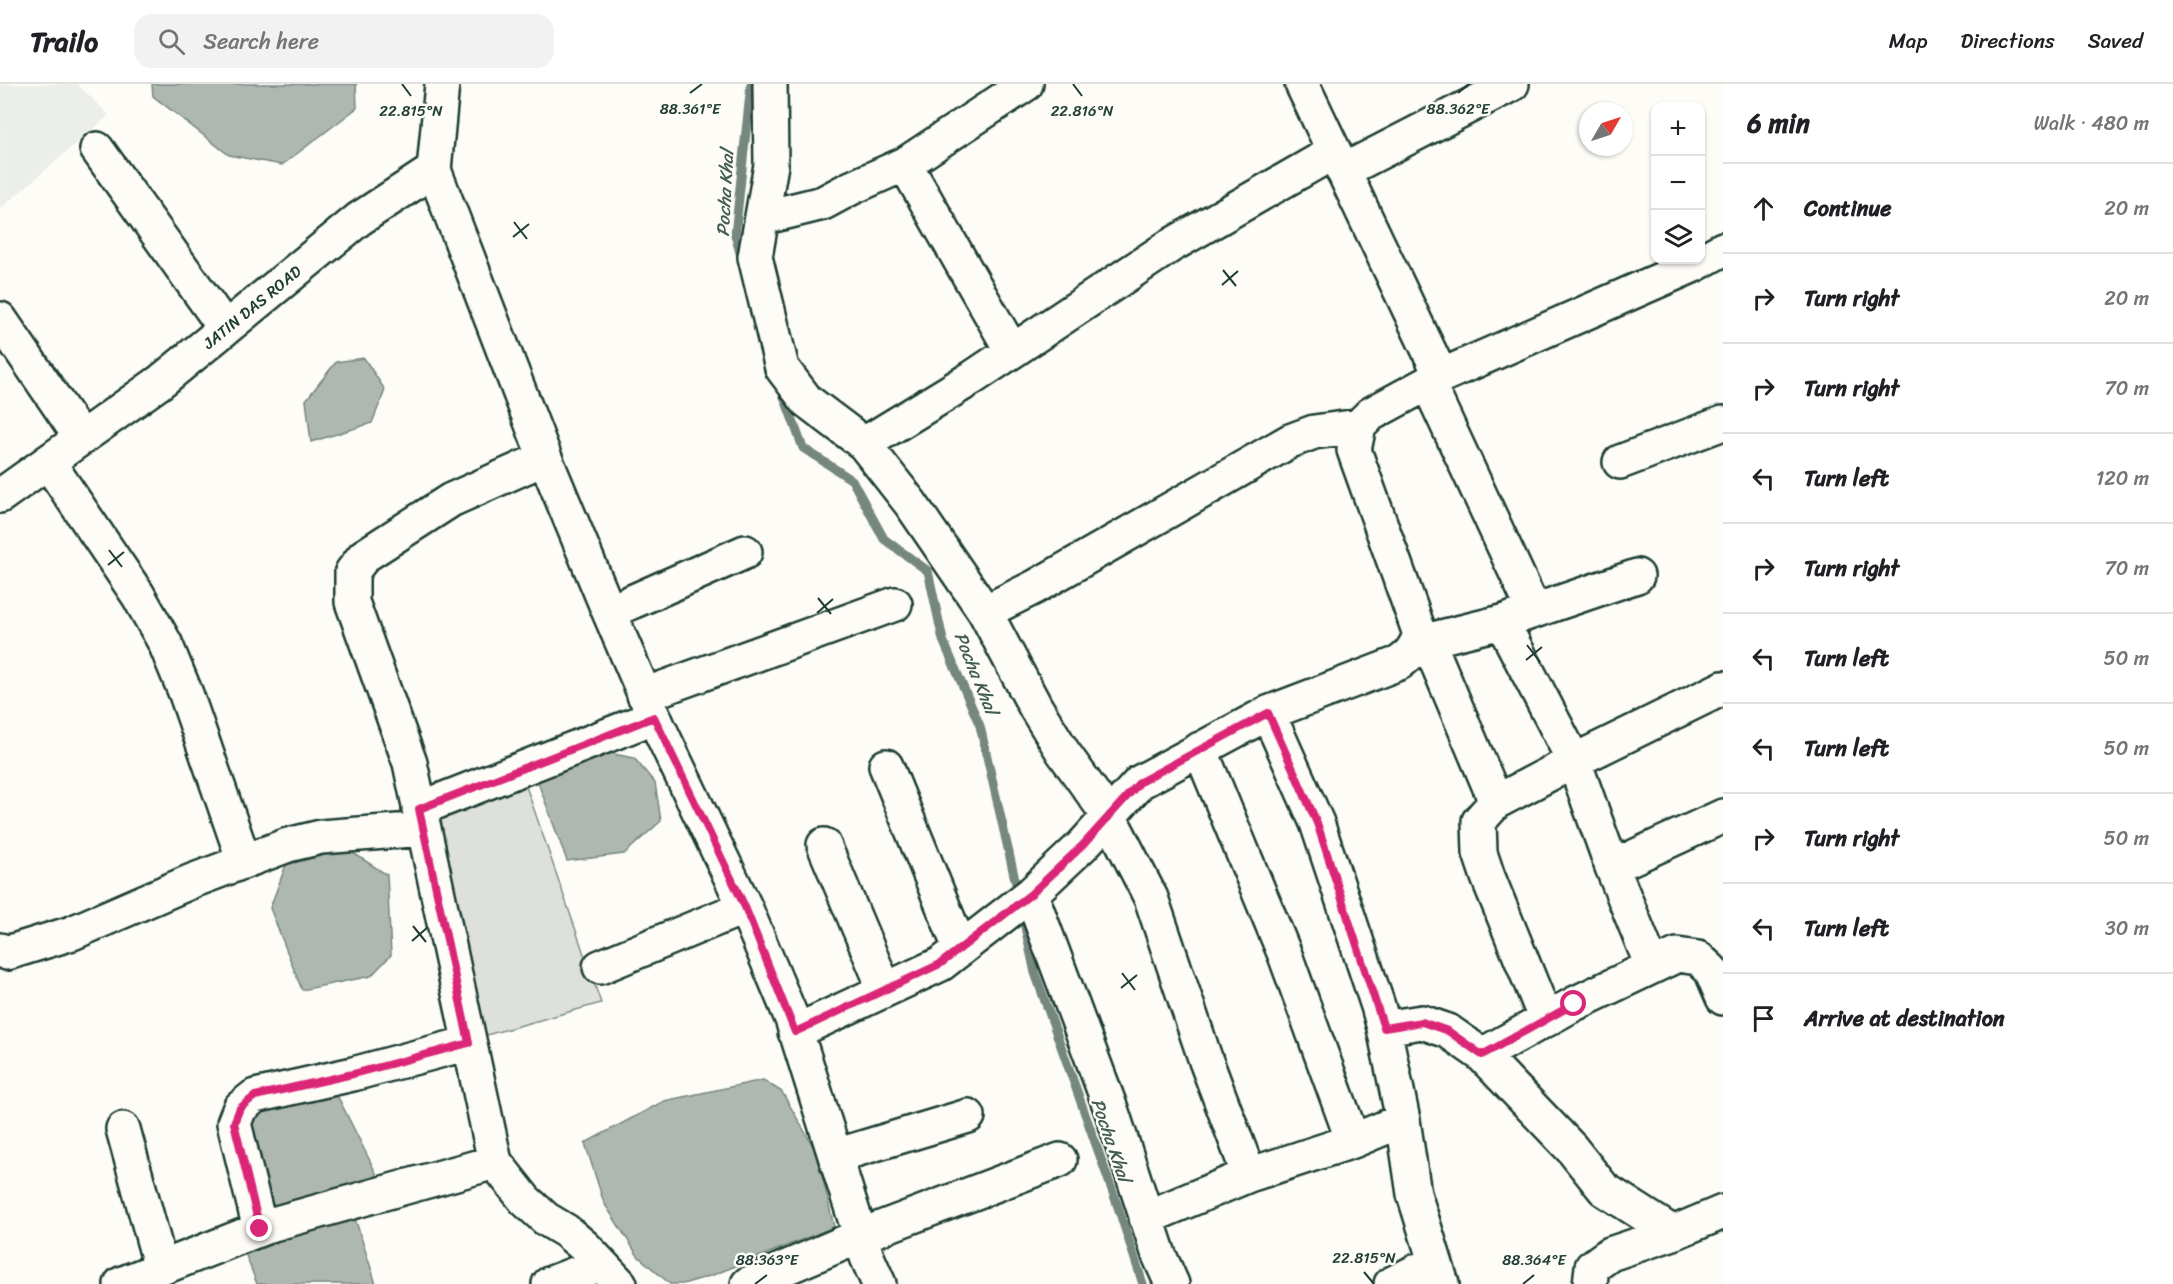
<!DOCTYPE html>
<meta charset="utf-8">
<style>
body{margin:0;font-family:Sriracha,sans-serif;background:#f2f2f2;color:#202124}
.controls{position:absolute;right:18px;top:18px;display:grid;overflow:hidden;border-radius:12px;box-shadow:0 2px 4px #0004}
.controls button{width:54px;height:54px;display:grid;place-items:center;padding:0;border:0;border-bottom:2px solid #e0e0e0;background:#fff;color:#202124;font:30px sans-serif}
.compass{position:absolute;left:1579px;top:18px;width:54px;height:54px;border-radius:50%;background:#fff;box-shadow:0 2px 4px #0004;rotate:51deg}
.stop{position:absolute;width:18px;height:18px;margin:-14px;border:4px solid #db2777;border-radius:50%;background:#fff}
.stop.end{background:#db2777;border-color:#fff;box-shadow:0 2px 6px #0008}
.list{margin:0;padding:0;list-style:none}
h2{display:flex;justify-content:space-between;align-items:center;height:78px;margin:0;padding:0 24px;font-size:26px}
h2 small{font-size:20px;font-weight:400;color:#757577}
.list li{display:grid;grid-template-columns:39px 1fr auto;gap:18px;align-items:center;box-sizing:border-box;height:90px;padding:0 24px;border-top:2px solid #e0e0e0}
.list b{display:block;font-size:22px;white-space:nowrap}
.list em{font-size:20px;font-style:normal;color:#757577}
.icon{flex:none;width:33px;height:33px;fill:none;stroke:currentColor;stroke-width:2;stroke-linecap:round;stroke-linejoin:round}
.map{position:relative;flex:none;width:1723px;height:1200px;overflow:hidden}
header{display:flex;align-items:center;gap:36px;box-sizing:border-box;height:84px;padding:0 30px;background:#fff;border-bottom:2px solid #e0e0e0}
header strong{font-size:28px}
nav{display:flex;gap:33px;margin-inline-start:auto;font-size:21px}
.search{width:420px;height:54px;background:#f2f2f2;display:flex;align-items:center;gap:15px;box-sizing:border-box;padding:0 21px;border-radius:18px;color:#757577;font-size:22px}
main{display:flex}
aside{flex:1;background:#fff}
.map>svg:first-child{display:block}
.built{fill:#eceee9}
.green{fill:#dde0db;stroke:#7e8e88;stroke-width:1.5}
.water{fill:#aeb8b1;stroke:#75877f;stroke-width:1.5}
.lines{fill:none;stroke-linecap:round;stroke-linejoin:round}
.stream{stroke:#75877f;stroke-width:9}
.street-casing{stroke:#1f3d34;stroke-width:38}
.secondary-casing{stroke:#1f3d34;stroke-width:38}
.street{stroke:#fdfcf7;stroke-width:33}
.secondary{stroke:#fdfcf7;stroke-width:33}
.route{stroke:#db2777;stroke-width:8}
.ticks{fill:none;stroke:#1f3d34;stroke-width:2}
.labels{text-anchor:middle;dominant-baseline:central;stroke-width:5;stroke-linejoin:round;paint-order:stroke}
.street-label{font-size:16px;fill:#1f3d34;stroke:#fdfcf7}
.water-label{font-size:18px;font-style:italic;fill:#435c53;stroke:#fdfcf7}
.ticks-label{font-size:15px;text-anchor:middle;fill:#1f3d34;stroke:#fdfcf7;stroke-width:5;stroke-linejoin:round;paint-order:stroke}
</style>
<header>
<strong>Trailo</strong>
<div class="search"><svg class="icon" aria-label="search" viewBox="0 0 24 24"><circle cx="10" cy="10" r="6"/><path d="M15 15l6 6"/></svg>Search here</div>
<nav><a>Map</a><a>Directions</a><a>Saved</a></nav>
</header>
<main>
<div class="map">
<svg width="1723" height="1200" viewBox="0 0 1723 1200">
<rect width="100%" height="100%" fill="#fdfcf7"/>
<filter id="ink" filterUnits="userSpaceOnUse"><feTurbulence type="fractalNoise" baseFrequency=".0167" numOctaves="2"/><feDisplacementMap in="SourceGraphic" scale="12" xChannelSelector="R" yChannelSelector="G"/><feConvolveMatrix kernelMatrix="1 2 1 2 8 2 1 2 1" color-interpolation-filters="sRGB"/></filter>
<g filter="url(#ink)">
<path class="built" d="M0,0H77L109,31L0,125Z"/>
<path class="green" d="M520,685L601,919L479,953L428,713Z"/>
<path class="water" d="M152,0H356L357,24L282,81L229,71L153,12Z
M364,274L385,306L372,339L311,358L306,316L336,278Z
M593,666L634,674L655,699L661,737L624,770L567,777L532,682Z
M347,765L387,791L391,871L371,892L302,906L270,824L286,781Z
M763,996L782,1008L817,1069L834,1143L713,1191L683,1200H670L638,1172L604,1119L585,1059L664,1017Z
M333,1003L380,1097L290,1125L269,1120L246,1032Z
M353,1128L376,1200H257L245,1169Z"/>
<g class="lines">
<path class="stream" d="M742,176L735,151L751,0
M782,307L803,364L852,396L884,455L928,487L943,556L980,642L1019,813
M1022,829L1035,889L1117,1120L1143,1200"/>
<g class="street-casing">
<path id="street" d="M770,0L771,81L755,173L782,284L807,317L864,360L911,420L985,528L1036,624L1063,668L1109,732L1151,814L1206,977L1249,1091
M1302,0L1441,292
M97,65L225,244
M905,80L1012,267
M434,86L545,374L609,528L659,644L745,823L792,935L867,1173L879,1200
M1343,87L1512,0
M762,134L823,119L851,104L905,80L1026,0
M0,235L81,354
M1428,299L1534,527
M864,360L972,294L1170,162L1334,68
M545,374L451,416L364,472L352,488V518L410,679L495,1078L525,1116L546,1135L566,1147L585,1163L620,1200
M48,378L138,511L165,559L186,610L244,777
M1620,378L1723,339
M609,528L745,468
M985,528L1035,503L1290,357L1314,348L1359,342
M1502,538L1574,677L1723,604
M1428,557L1496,718L1574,677L1612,783L1652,882
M1417,559L1502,538L1637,492
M644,611L895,520
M1268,629L1317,739L1378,922L1384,944L1403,1036L1414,1110L1442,1200
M1200,665L1285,871L1353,1057
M886,682L960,864
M1496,718L1479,737L1480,769L1488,793L1546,936
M419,725L654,633
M824,761L885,906
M1612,783L1723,732
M1031,810L1111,1025L1159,1171L1172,1200
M0,866L7,869L72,849L192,797L288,761L321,753L424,745
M600,883L745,823
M1384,944L1422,938L1448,947L1482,971L1572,1065L1604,1105L1673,1149L1723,1128
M795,948L941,880L1031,810L1083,761L1140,698L1268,629L1399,579C1410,572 1416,563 1420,550L1354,366L1359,342L1371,330L1441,292L1694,181L1723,165
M1482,971L1574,920L1677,871L1698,874L1711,886L1723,914
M123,1045L161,1184
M835,1072L968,1032
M1146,1134L1249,1091L1353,1057L1403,1036
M260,1145L234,1039L240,1024L255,1012L353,990L469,959
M121,1200L273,1140L495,1078
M549,1200L601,1180
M748,1200L860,1152L1060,1076
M1391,1200L1435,1178
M1590,1200L1592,1183L1610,1170L1673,1149"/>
</g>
<g class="secondary-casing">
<g id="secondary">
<path id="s1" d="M0,412L160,298L359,135L434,86L442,0"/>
</g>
</g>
<use href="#street" class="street"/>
<use href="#secondary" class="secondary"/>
</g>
</g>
<g class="lines" filter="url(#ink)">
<path class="route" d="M260,1145L234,1039L240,1024L255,1012L353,990L469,959L419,725L654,633L745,823L795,948L940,880L1031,810L1083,761L1140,698L1268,629L1317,739L1384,944L1422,938L1448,947L1482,971L1574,920"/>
</g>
<path class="ticks" d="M402,0L411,12M1073,0L1082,12M690,9L702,0M1458,9L1469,0M514,138L527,155M513,153L529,140M1223,186L1236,202M1222,201L1238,187M109,466L122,483M108,481L124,468M818,514L831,530M817,529L833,515M1527,561L1540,578M1526,576L1542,563M413,842L426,858M412,857L428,843M1122,889L1135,906M1121,904L1137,891M1364,1188L1374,1200M755,1200L767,1191M1523,1200L1534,1191"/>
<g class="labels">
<g class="street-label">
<text stroke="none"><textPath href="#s1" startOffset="315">JATIN DAS ROAD</textPath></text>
</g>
<g class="water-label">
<text transform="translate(725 109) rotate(-87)">Pocha Khal</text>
<text transform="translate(976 589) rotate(68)">Pocha Khal</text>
<text transform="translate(1111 1056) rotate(71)">Pocha Khal</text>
</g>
</g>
<g class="ticks-label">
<text x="690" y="30">88.361°E</text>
<text x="1458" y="30">88.362°E</text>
<text x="411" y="32">22.815°N</text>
<text x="1082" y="32">22.816°N</text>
<text x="1364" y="1179">22.815°N</text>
<text x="767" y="1181">88.363°E</text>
<text x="1534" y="1181">88.364°E</text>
</g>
</svg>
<div class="controls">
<button>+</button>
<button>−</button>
<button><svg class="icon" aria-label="layers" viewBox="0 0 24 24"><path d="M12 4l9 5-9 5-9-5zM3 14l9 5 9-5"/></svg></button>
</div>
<svg class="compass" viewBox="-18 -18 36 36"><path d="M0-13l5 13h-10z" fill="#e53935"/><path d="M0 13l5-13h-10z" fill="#757577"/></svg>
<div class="stop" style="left:1574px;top:920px"></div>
<div class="stop end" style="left:260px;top:1145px"></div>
</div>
<aside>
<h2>6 min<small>Walk · 480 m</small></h2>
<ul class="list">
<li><svg class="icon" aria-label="ahead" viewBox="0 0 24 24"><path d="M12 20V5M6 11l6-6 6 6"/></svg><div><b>Continue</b></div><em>20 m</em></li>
<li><svg class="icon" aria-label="right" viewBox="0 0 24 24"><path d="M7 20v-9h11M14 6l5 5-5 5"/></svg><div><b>Turn right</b></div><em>20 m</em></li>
<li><svg class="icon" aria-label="right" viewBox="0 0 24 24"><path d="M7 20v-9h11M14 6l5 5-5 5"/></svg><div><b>Turn right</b></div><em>70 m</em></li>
<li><svg class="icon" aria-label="left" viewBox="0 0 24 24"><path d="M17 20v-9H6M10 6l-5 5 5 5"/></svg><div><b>Turn left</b></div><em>120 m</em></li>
<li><svg class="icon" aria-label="right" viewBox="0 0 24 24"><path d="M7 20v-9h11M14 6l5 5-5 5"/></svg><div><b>Turn right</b></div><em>70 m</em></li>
<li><svg class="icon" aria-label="left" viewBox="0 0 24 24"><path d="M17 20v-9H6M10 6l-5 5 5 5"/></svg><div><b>Turn left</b></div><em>50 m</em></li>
<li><svg class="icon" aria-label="left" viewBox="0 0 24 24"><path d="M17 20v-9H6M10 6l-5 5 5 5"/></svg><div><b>Turn left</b></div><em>50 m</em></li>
<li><svg class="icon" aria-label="right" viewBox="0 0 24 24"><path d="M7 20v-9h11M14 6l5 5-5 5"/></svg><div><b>Turn right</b></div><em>50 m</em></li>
<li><svg class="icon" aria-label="left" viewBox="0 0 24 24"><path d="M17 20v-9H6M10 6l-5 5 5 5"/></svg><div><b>Turn left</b></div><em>30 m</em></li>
<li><svg class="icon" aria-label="arrive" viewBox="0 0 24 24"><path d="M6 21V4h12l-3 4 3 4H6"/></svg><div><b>Arrive at destination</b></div></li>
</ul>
</aside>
</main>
